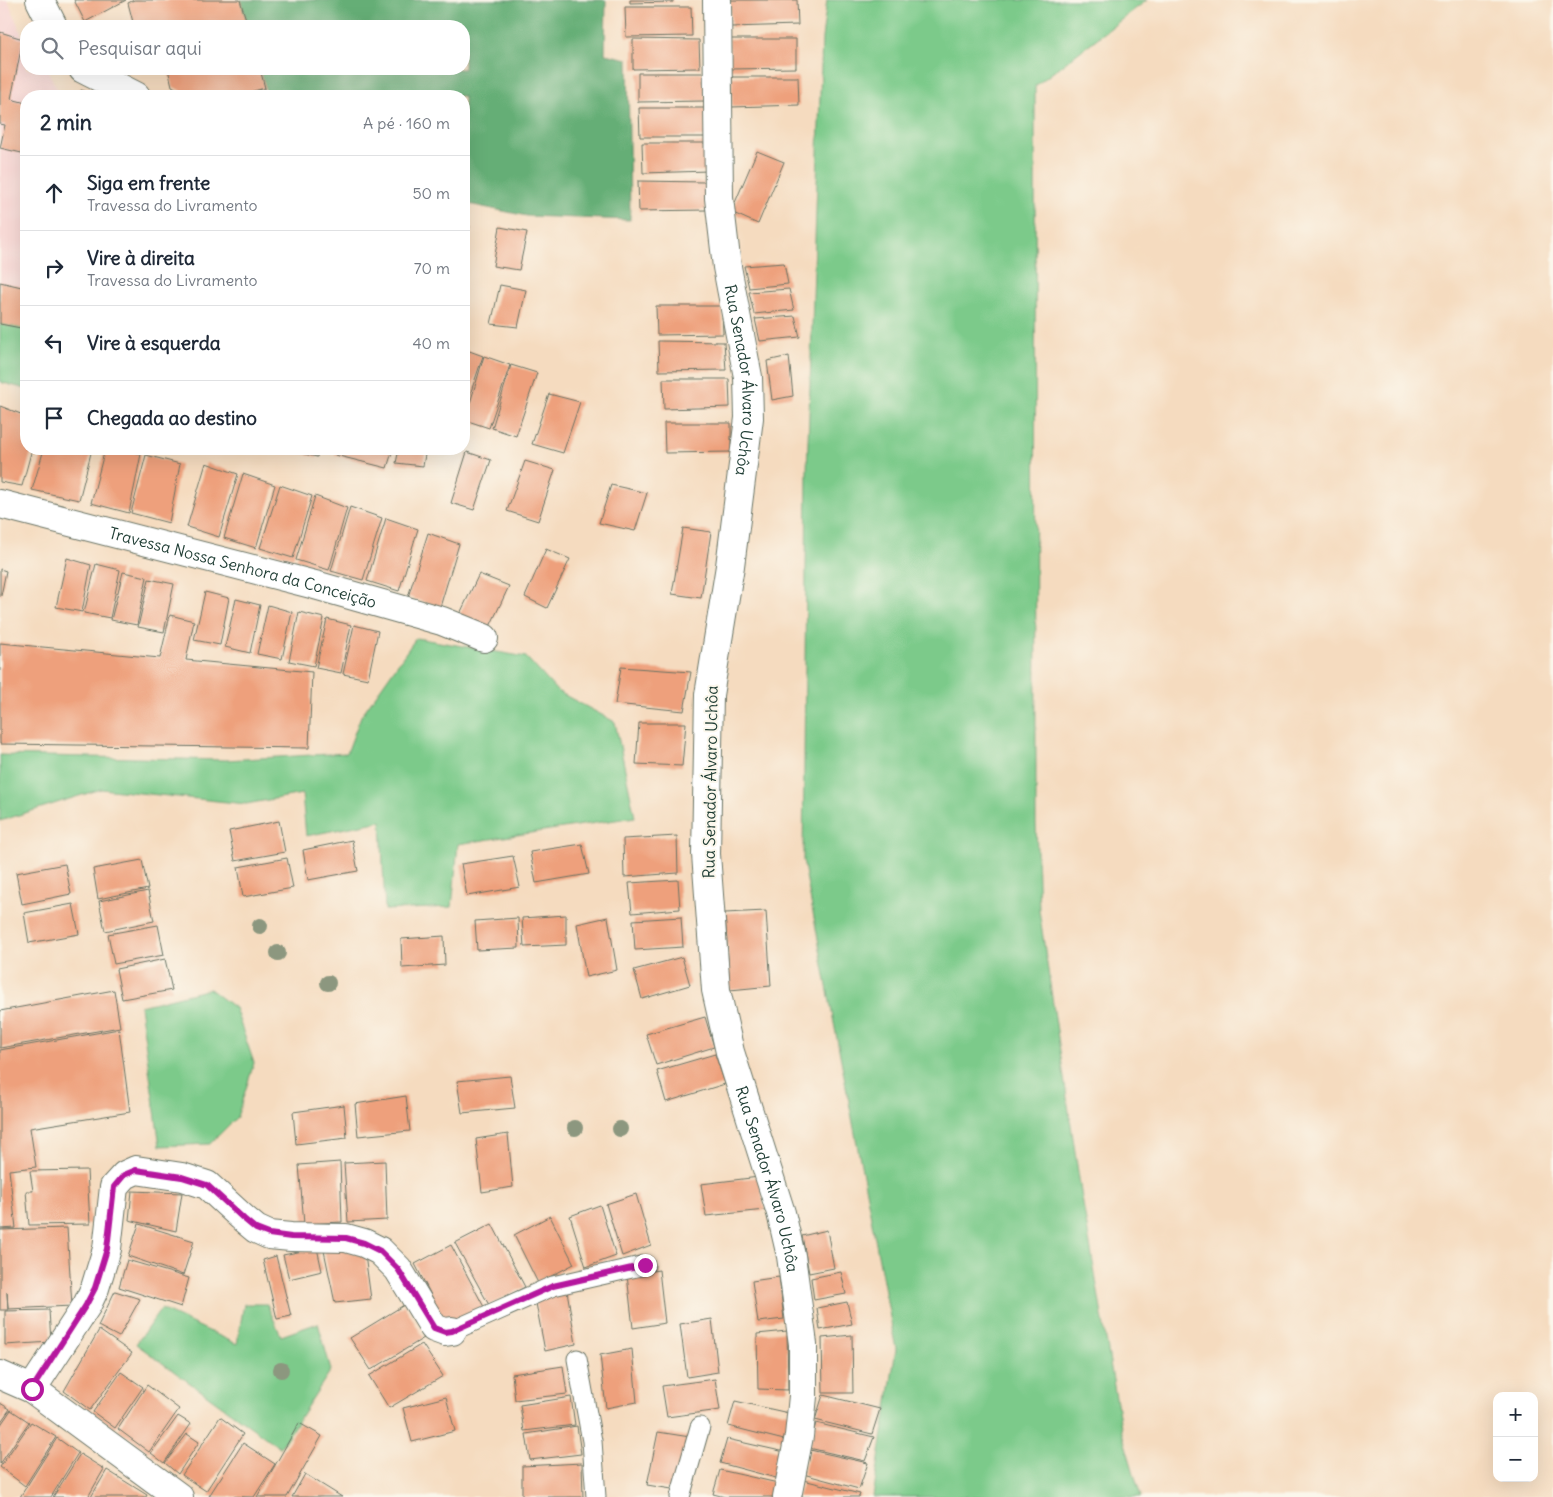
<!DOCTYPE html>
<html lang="pt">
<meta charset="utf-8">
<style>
body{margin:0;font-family:Delius,sans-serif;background:#f2f2f3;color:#1f2937}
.controls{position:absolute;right:15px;bottom:15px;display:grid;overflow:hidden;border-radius:10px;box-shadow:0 5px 20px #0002}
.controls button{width:45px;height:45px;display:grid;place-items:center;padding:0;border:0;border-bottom:1px solid #e0e1e3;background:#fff;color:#1f2937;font:25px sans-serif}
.stop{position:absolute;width:15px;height:15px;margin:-11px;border:4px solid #b5179e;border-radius:50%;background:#fff}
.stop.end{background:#b5179e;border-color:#fff;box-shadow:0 1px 5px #0008}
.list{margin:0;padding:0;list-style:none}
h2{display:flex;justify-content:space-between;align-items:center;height:65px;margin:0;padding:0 20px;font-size:21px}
h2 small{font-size:16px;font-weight:400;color:#747a83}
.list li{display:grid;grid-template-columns:32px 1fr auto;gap:15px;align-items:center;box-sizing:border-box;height:75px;padding:0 20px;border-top:1px solid #e0e1e3}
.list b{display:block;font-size:19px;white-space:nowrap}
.list p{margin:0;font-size:16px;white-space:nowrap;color:#747a83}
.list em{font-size:16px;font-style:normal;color:#747a83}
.icon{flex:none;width:28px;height:28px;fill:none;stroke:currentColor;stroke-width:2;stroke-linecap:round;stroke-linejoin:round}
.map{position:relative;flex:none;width:1553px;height:1497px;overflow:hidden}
.search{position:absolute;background:#fff;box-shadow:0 5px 20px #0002;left:20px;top:20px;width:450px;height:55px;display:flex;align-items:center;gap:12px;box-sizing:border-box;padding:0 18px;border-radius:20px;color:#747a83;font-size:19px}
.panel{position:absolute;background:#fff;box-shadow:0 5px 20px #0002;left:20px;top:90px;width:450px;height:365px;border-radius:20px}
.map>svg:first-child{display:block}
.built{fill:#f7d0cf}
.green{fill:#7cca8a;stroke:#4e845f}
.forest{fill:#65ae76;stroke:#427655}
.building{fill:#eea07b}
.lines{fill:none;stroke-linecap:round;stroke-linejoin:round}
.lane-casing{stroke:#6a7465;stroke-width:21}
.street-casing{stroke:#6a7465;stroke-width:30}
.lane{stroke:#fff;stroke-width:19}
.street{stroke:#fff;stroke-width:28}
.tree{fill:#8c977f}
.route{stroke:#b5179e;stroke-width:6}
.labels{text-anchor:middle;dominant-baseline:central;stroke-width:4;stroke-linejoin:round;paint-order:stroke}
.street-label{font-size:16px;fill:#1f3d34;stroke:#fbf7ec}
</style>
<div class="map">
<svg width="1553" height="1497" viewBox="0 0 1553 1497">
<rect width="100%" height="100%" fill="#fbf7ec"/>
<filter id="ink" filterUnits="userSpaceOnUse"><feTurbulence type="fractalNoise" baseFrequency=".02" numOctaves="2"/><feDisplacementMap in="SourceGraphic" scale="10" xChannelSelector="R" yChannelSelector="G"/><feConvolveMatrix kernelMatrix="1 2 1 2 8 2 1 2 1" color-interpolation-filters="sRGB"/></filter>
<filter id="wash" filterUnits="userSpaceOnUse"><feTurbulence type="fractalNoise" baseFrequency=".0096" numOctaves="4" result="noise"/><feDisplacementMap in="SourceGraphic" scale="20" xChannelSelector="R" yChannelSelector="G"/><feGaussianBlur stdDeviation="1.12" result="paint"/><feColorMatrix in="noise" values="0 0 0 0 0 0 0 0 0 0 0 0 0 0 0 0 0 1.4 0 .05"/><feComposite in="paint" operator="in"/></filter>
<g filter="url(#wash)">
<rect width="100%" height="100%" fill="#f5dbbf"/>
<path class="built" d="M0,0H8L23,38L26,40V69H47L56,87L65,93H73L81,90L103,96H26V389L0,382Z"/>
<path class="green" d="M827,0H1147L1035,86L1036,824L1039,910L1081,1192L1122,1433L1141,1497H873L896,1349L803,860L807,471L822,38Z
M0,324L26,329V389L0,382Z
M416,638L526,657L557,691L615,722L635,817L458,844L452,907L385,910L381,821L306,836L302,794L246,804L101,789L0,821V755L226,760L347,753L361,716Z
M210,989L235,1008L254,1063L237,1117L210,1144L160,1146L140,1006Z
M244,1304H267L281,1336L318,1323L331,1370L280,1448L136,1344L161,1309L237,1344Z"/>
<path class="forest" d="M240,0H606L605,54L628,59L630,220L527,216L464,203V96H267L260,69H464V26H248Z"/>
<g id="blocks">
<path class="building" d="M74,0H126L85,22Z
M134,0H240L248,26H134L128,3Z
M630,0H673V2L630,3Z
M730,0H797L798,25L731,27Z
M625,7H691L692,36L626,37Z
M0,32L23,39L11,99L26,103V154L0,148L5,125L0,124Z
M633,39L699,40L700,68L633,69Z
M729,39H796V68L730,69Z
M168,69H260L265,88L235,96H190L172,86Z
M638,73H704L705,101L638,102Z
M732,77H798L799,105L732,107Z
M81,90L101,96H79Z
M639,108H705L706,137H640Z
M642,143H709V171L643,173Z
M757,151L784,162L758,224L731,212Z
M638,181L705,182L706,210L639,211Z
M464,225L470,226L465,254H464Z
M500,227L527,232L519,270L493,266Z
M784,263L788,284L749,288L744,266Z
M0,282L26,288V329L0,324Z
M500,285L526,290L518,327L491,324Z
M789,289L794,310L754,314L749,292Z
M656,306H722L723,334L657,335Z
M795,316L800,337L760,341L755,319Z
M658,341L724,342L726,370L659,371Z
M464,349L483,356L464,412Z
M484,356L510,365L489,428L465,420Z
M789,356L793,396L772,400L767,361Z
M511,365L537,373L516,436L492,428Z
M663,379H729L730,407L664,409Z
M549,394L580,402L563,453L532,444Z
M0,406L26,416V449H32L22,486L0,482Z
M664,423H731V452L665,453Z
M44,449H92L79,500L32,490Z
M105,449H119L141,454L129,513L91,503Z
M284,449H319L317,457Z
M336,449H393L387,468L335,455Z
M399,449H426L423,466L396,463Z
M467,452L491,460L474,510L451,503Z
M146,455L180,464L169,523L131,513Z
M525,461L555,470L538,521L507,511Z
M206,463L238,474L219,537L187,527Z
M243,474L275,485L256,548L224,538Z
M280,485L312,496L293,558L260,548Z
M611,485L647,493L635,531L599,523Z
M315,496L347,508L329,570L296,560Z
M350,507L382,518L363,580L331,571Z
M386,518L418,529L399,591L367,581Z
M683,528L711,532L701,598L672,594Z
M428,533L459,544L440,607L408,597Z
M546,549L570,559L547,608L525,597Z
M67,558L91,565L82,612L56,607Z
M96,564L120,570L110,618L84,613Z
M0,569L6,571L1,596H0Z
M123,572L147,577L137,625L111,620Z
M479,574L509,586L486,635L456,622Z
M149,579L174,584L164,632L138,627Z
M205,592L229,598L220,645L194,640Z
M236,599L260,605L250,653L225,647Z
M268,605L292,612L282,659L257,654Z
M299,612L324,618L314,666L289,661Z
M170,615L194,621L186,660L312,672L309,748L0,744V643L160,658Z
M327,619L351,625L341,673L316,668Z
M354,625L378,631L368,679L343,674Z
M621,667L691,672L684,711L615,704Z
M639,723H686L682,766L636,764Z
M279,821L285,852L235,861L229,831Z
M677,836L678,873L624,877L623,839Z
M352,840L358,871L308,880L303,850Z
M582,844L589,874L536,883L530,852Z
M513,856L520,887L467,896L461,864Z
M287,858L293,888L243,897L238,867Z
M142,860L148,889L98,899L93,869Z
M65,864L71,894L22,904L16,873Z
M678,880L680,909L632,913L629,883Z
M148,891L154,921L105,931L99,901Z
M73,904L79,934L29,943L24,913Z
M766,911L771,986L730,990L725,913Z
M566,915V945L524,947L522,918Z
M608,917L617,970L586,977L577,924Z
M681,917L683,947L635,950L633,920Z
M518,918L519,948L477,950L475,921Z
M158,925L164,955L114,964L108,934Z
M444,936L445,965L402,968L401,939Z
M682,957L690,985L642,999L634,970Z
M165,959L172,990L122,999L116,969Z
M114,990L120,1027L0,1048V1011Z
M705,1017L714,1047L656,1065L646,1034Z
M119,1029L130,1112L30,1128L36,1167L9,1170L16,1228L0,1229V1050Z
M715,1054L725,1084L666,1102L657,1071Z
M510,1076L515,1108L462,1113L457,1081Z
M406,1096L410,1131L358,1136L355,1104Z
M344,1105L347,1138L296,1144L293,1112Z
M508,1134L513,1187L482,1192L476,1139Z
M385,1161L387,1220L348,1222L344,1163Z
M340,1162L342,1222L304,1224L299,1165Z
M87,1170L90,1224L29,1225L26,1191H33L30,1171Z
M759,1177L765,1210L706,1216L701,1184Z
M132,1191L182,1193L176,1231L129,1220Z
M636,1194L651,1245L622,1256L606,1204Z
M600,1205L616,1256L586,1267L570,1216Z
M550,1216L574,1264L538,1283L514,1235Z
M139,1224L194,1241L183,1275L128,1256Z
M492,1224L525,1287L489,1305L455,1243Z
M67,1228L72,1306L8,1309L7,1292L8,1310H0V1230Z
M827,1230L834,1268L809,1273L802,1236Z
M451,1245L484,1307L447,1326L415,1264Z
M323,1246L365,1255L371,1299L335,1303Z
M317,1248L322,1271L289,1279L283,1255Z
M276,1256L291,1316L277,1319L263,1260Z
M127,1260L189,1278L181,1307L119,1287Z
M659,1270L665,1323L633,1328L627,1275Z
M841,1272L846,1294L814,1300L811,1278Z
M779,1277L784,1319L758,1322L752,1281Z
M115,1291L140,1299L119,1337L98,1326Z
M567,1291L576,1344L545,1351L535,1298Z
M847,1302L852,1324L820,1330L817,1308Z
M404,1305L424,1338L371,1370L350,1338Z
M49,1310L51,1342L5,1345V1311Z
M712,1319L718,1372L687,1377L680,1324Z
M99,1330L132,1353L90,1410L64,1391Z
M787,1331L788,1390L758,1389L757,1334Z
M852,1335L853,1393H823L822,1338Z
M422,1344L443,1376L389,1408L369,1376Z
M632,1349L637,1402L606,1408L600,1355Z
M563,1366L567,1394L515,1400L512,1374Z
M121,1372L143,1387L115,1428L93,1412Z
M715,1379L720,1410L667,1417L662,1386Z
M147,1385L179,1409L149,1452L118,1429Z
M823,1395L880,1409L872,1434L815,1420Z
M446,1397L455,1431L412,1442L403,1408Z
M571,1397L575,1425L524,1431L520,1405Z
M735,1401L793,1414L784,1440L728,1426Z
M0,1403L10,1409L0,1423Z
M11,1410L29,1422L0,1464V1426Z
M178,1416L191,1424L164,1463L151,1453Z
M220,1417L243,1434L206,1491L182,1475Z
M31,1422L56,1437L25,1486L0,1467Z
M299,1423L322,1436L287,1497H257Z
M816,1423L874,1437L865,1461L809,1448Z
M577,1426L581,1454L530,1460L526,1434Z
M658,1432L690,1437L678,1490L647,1485Z
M187,1434L199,1442L178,1474L165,1463Z
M57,1438L78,1453L51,1497H20Z
M727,1439L785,1452L776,1478L720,1463Z
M243,1443L275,1464L254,1497L209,1496Z
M810,1450L868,1463L859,1489L803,1474Z
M80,1454L104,1469L88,1497H53Z
M582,1463L583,1497H522V1466Z
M107,1470L147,1495L146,1497H91Z
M720,1470L778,1483L773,1497H725L713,1494Z
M305,1474L342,1497H292Z
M803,1480L860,1494L859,1497H798Z"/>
</g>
</g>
<g filter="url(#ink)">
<use href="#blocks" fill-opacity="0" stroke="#6a7465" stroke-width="1"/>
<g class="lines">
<g class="lane-casing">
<path id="lane" d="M452,1331L553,1286L645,1265
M577,1359L592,1441L596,1497
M680,1497L700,1427"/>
</g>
<g class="street-casing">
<g id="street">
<path d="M40,0L53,26"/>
<path id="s1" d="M717,0L719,198L727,267L748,377L749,418L730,566L709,695L706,854L716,990L730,1052L781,1213L791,1256L803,1344V1396L799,1436L787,1497"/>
<path d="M83,69L136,96"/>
<path id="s2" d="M0,504L315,585L442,621L484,638"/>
<path d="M0,1375L32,1389L179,1497"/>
<path d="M32,1389L87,1305L95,1288L107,1249L114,1187L125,1175L136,1170L182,1177L207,1185L244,1219L256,1229L269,1235L291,1237L346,1238L364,1243L380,1251L398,1269L434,1328L445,1332L452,1331"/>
</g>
</g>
<use href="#lane" class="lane"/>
<use href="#street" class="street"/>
</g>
<g class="tree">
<circle cx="260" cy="926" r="8"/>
<circle cx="278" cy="953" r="8"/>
<circle cx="328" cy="983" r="8"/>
<circle cx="575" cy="1128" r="8"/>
<circle cx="620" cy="1129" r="8"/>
<circle cx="281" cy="1370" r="8"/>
</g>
</g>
<g class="lines" filter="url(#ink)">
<path class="route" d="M32,1389L86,1305L95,1288L107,1249L114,1187L124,1175L136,1170L182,1177L207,1185L244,1219L256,1229L269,1234L291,1237L346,1238L364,1243L380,1251L398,1269L434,1328L445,1332L452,1331L553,1286L645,1265"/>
</g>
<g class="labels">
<g class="street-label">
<text stroke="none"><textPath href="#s1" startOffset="382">Rua Senador Álvaro Uchôa</textPath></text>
<text stroke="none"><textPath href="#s2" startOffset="251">Travessa Nossa Senhora da Conceição</textPath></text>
<text transform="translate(710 782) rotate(-89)">Rua Senador Álvaro Uchôa</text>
<text stroke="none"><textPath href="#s1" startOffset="1192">Rua Senador Álvaro Uchôa</textPath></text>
</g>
</g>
</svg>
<div class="controls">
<button>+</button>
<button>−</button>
</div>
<div class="stop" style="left:32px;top:1389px"></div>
<div class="stop end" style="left:645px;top:1265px"></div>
<div class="search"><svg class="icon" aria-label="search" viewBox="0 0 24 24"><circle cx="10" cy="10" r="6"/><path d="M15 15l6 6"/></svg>Pesquisar aqui</div>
<section class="panel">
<h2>2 min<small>A pé · 160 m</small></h2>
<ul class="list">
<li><svg class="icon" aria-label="ahead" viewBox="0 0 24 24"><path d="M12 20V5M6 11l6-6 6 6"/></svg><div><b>Siga em frente</b><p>Travessa do Livramento</p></div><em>50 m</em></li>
<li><svg class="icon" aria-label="right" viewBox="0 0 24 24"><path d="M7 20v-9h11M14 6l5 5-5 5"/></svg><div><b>Vire à direita</b><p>Travessa do Livramento</p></div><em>70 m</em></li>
<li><svg class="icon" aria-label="left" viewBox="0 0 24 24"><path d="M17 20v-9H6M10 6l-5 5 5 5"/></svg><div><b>Vire à esquerda</b></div><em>40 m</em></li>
<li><svg class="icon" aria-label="arrive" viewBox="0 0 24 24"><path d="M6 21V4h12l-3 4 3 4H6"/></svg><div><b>Chegada ao destino</b></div></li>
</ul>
</section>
</div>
